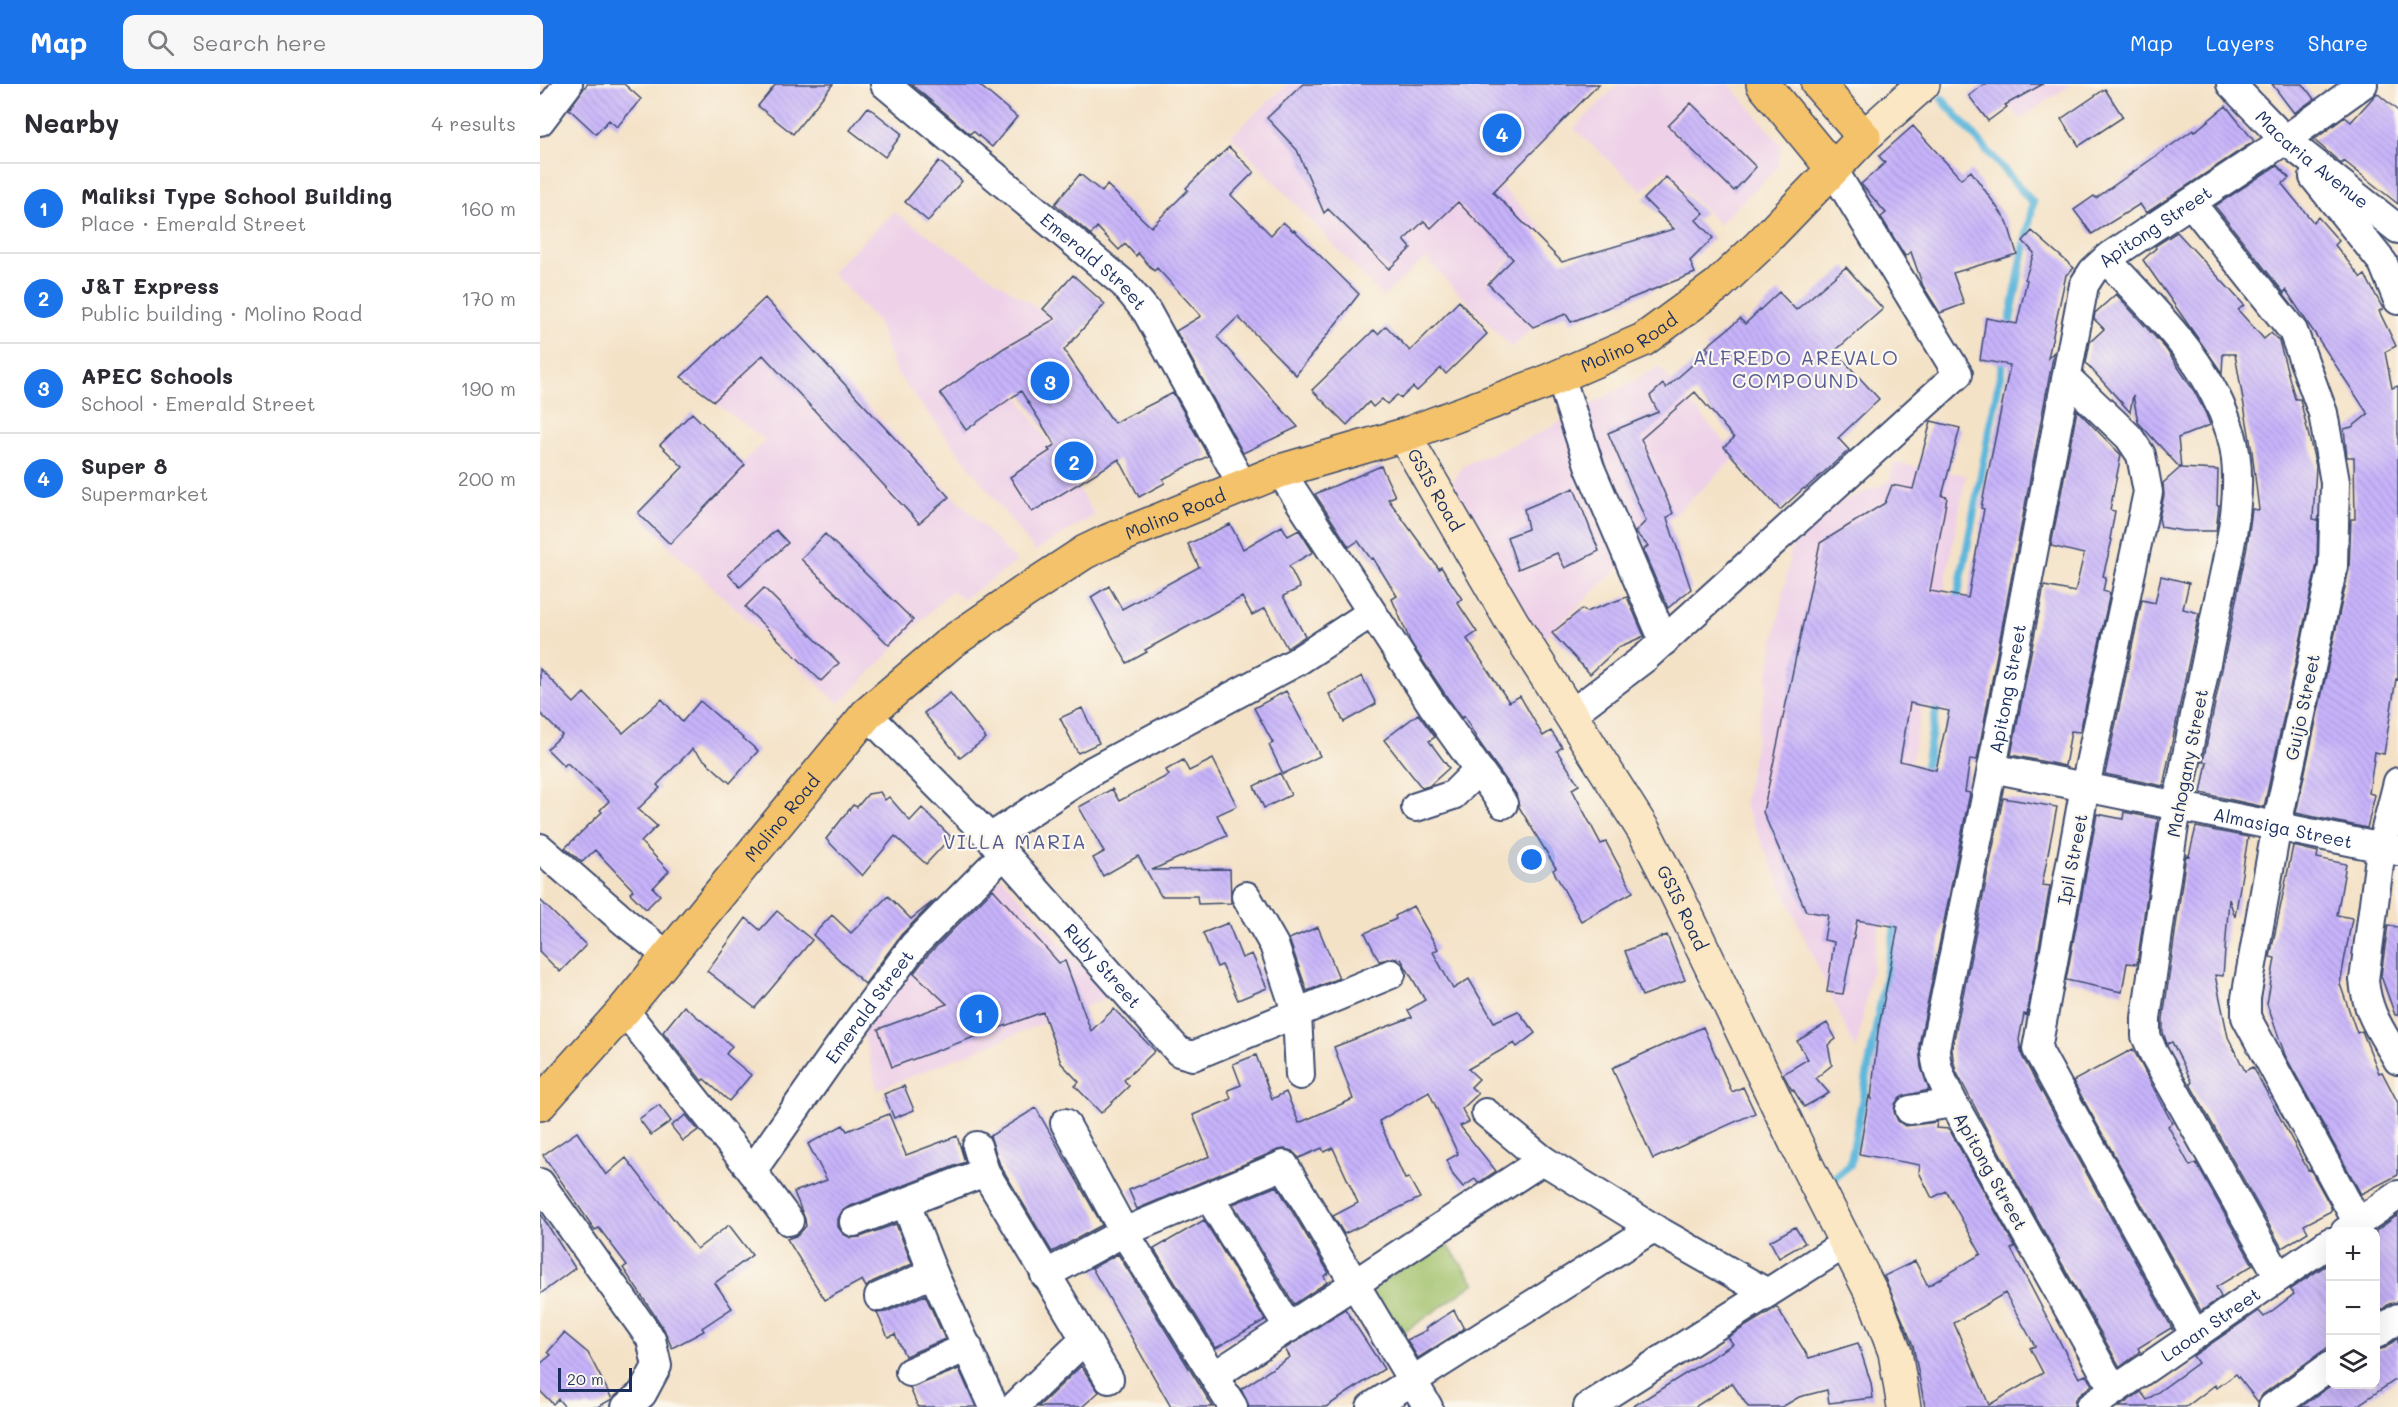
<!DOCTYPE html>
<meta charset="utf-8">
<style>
body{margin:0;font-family:Mali,sans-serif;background:#f7f7f7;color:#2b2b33}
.controls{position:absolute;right:18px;bottom:18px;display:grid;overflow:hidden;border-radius:12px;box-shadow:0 6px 24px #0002}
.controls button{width:54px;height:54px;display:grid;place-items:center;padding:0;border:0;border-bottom:2px solid #e1e1e2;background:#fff;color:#2b2b33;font:30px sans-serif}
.scale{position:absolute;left:18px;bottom:15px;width:74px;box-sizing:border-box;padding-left:6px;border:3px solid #1b2f5e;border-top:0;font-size:16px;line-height:21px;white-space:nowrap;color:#1b2f5e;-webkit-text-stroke:4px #fbf7ec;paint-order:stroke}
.you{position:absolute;left:992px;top:776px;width:21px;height:21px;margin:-15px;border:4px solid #fff;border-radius:50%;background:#1a73e8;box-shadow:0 0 0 9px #1a73e833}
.badge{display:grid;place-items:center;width:39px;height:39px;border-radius:50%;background:#1a73e8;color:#fff;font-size:20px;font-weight:700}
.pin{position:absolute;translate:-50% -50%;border:3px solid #fff;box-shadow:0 2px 6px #0006}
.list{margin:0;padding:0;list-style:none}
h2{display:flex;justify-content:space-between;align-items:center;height:78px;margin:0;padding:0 24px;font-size:26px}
h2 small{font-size:20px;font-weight:400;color:#7c7c81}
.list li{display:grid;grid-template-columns:39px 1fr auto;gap:18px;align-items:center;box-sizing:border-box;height:90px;padding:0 24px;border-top:2px solid #e1e1e2}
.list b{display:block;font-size:22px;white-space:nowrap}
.list p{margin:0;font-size:20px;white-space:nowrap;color:#7c7c81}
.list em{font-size:20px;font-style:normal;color:#7c7c81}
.icon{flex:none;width:33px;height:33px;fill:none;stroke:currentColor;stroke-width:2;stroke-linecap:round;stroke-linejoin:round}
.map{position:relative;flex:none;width:1858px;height:1323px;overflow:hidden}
header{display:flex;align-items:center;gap:36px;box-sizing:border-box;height:84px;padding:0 30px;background:#1a73e8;color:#fff}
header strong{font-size:28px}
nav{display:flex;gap:33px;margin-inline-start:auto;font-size:21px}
.search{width:420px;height:54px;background:#f7f7f7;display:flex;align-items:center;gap:15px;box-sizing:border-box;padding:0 21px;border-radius:12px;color:#7c7c81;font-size:22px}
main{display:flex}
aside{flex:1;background:#fff}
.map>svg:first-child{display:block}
.built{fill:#eed0e8}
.green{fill:#9fc069;stroke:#5d7864;stroke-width:1.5}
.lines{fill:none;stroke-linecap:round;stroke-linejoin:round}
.stream{stroke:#5fb7dc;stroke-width:8}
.building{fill:url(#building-back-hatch);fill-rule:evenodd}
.street-casing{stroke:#3c4a6e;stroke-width:32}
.secondary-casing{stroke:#3c4a6e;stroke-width:36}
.primary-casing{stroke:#3c4a6e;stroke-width:36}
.street{stroke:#fff;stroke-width:28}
.secondary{stroke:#fbe7c3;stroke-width:33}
.primary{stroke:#f4c26a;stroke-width:33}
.labels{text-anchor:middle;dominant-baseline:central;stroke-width:4.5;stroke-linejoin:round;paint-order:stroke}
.street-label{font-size:18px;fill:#1b2f5e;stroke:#fbf7ec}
.neighbourhood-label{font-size:20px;letter-spacing:1.5px;fill:#575d95;stroke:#fbf7ec}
</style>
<header>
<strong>Map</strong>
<div class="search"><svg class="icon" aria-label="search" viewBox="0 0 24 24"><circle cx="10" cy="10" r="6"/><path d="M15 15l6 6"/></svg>Search here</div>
<nav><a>Map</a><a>Layers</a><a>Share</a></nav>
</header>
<main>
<aside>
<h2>Nearby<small>4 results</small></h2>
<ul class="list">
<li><span class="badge">1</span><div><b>Maliksi Type School Building</b><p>Place · Emerald Street</p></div><em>160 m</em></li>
<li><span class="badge">2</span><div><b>J&amp;T Express</b><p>Public building · Molino Road</p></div><em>170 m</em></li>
<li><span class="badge">3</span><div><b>APEC Schools</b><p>School · Emerald Street</p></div><em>190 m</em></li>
<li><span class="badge">4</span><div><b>Super 8</b><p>Supermarket</p></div><em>200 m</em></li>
</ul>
</aside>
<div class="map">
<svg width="1858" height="1323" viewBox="0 0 1858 1323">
<defs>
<pattern id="building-back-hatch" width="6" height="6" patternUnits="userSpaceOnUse" patternTransform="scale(1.5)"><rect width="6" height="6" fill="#c7b3fa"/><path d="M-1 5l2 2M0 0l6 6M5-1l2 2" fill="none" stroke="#aa9ad9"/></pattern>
</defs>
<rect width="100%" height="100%" fill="#fbf7ec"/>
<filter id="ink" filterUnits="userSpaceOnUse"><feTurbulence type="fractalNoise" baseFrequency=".0167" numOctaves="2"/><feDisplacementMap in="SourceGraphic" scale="12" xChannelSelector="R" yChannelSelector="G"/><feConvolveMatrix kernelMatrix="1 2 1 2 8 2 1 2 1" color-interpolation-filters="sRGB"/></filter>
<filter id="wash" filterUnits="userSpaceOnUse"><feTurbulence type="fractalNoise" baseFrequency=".008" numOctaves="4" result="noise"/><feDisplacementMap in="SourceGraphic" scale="24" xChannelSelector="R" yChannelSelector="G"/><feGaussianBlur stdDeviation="1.35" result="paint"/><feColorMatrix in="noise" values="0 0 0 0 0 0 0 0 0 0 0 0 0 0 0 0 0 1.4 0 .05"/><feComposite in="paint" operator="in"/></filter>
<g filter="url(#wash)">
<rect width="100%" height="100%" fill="#f4e2c7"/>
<path class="built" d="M748,0H860L1003,145L947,197L993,243L972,264L885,174L843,213L691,52Z
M1078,0H1189L1241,60L1238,83L1179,140L1124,86L1102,107L1034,45Z
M1451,0H1532L1480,35Z
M354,128L512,234L451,270L555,431L495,467L356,288L337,237L291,188Z
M225,214L477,478L424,514L411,507L299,620L125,459L225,356L141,293Z
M1119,283L1197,372L995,563L914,417L913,398L924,381L1000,349Z
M1354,379L1426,391L1316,967L1204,720L1257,435L1349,398Z
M461,793L569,913L337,1006L322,943L377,870Z"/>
<path class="green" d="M904,1156L935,1199L859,1252L828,1208Z"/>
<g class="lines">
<path class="stream" d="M1402,15L1493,119L1468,247
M1416,521L1464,271
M1384,692L1398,616
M1290,1097L1310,1081L1357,834"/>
</g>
<g id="blocks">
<path class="building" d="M47,0H84L101,15L77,43L69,36L56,50L29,25Z
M236,0H293L253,50L218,22Z
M371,0H438L477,33L452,63L433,47L430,50Z
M763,0H1059L953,108L1022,178L1134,145L1104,115L1126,93L1164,129L1156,136L1173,154L1150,177L1155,189L1031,238L1026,230L993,243L948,200L973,175L918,118L891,144L884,137L864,156L871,164L849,185L788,125L784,129L757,66L727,34Z
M1444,0H1503L1465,21L1467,23L1448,37L1429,12Z
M1732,0H1763L1774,15L1754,29Z
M1565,5L1583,33L1539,62L1521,35Z
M1837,9L1858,27V120L1804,77L1802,80L1774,56L1805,33L1811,38Z
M1151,19L1216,83L1194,107L1128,42Z
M1686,22L1714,57L1606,129L1600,120L1552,150L1534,126L1554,112L1556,114L1653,46L1654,48Z
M328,23L362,50L345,73L310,46Z
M1373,42L1421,95L1431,87L1467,137L1477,170L1413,189L1424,220L1400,229L1383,202L1371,168L1365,172L1341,133L1346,129L1321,100L1345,79L1339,72Z
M689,63L714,88L691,111L731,151L743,138L753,147L754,146L819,210L756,291L698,233L677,253L758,343L703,369L636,247L661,232L617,184L614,187L598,169L596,172L585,160L579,166L557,143L551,151L515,120L540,90L562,108L567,101L611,143L648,106L646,104L661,89Z
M399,77L422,97L388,137L365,118Z
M1737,81L1749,94L1742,100L1773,138L1778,133L1799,157L1795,161L1821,194L1825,191L1843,225L1839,227L1856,262L1845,268L1852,304L1858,302V596L1856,595L1844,670L1835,668L1829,709L1835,711L1827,744L1756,729L1809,485L1811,435H1815L1814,373H1807L1804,345L1812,343L1828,330L1746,206L1744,209L1675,122Z
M1492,147L1534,184L1526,191L1508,274L1514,268L1437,676L1430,675L1425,708L1430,709L1379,961L1381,983L1389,1006L1360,1013L1355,1020L1354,1028L1358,1037L1365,1042L1397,1038L1396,1044L1409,1045L1475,1163L1471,1165L1539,1294L1546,1291L1552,1301L1540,1310L1535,1315L1534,1323H1385L1373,1261L1344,1192L1375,1177L1388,1202L1441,1170L1406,1107L1392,1114L1379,1088L1380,1081L1319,1070L1329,1012L1331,1015L1338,947L1358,843L1317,836L1303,910L1287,908L1294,858L1284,856L1288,831L1266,827L1223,728L1280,459L1345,419L1352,401L1373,405L1391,337L1420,344L1402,412L1407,413L1390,507L1428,514L1444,425L1441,424L1470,281L1440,276L1446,234L1477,240L1487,196L1485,195L1494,169L1483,157ZM1370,619L1409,627L1396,686L1360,677ZM1465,1209L1495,1262L1490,1264L1503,1289L1449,1321L1414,1239Z
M1637,148L1704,221L1698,226L1724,255L1731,249L1739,257L1755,315H1760L1776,382L1773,435L1778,436L1777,480L1724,723L1661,709L1667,678H1663L1707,463L1712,425L1719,426L1712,367L1695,270H1683L1682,289L1603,176L1616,164L1615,162Z
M1306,183L1343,225L1295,267L1339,315L1298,354L1309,366L1265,405L1264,404L1240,426L1184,363L1194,354L1155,308L1101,355L1133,429L1127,434L1151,505L1128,524L1103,466L1108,462L1095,448L1106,437L1068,349L1118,328L1110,312L1123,300L1126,304L1169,266L1166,263L1200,235L1205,240L1239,208L1256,226Z
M533,191L565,220L524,266L574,339L633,309L668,372L623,395L625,399L599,413L579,375L492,428L470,393L510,367L508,365L515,361L481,307L426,346L400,309L464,264L515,235L503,225Z
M1576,210L1626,265L1654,307L1666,330L1670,341L1638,354L1641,384L1678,386L1677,421H1679L1676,447H1643L1621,443L1619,434L1624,411L1623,399L1640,384L1598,338L1593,311L1590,328L1546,279L1550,258L1564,245L1554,235L1555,229Z
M225,214L409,413L379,439L223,271L174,317L141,293Z
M919,217L947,250L906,290L901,284L877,307L873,303L861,314L857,311L847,320L842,315L833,323L829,318L807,341L772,306L834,246L838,250L846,242L870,267Z
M1537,326L1581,371L1570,426L1575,427L1570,455L1572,456L1563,492L1566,493L1563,507L1570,509L1540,648L1531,647L1525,682L1471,671L1504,502L1535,508L1544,470L1511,462Z
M152,329L205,381L130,460L98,429L143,383L120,361Z
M841,382L855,412L848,415L899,485L901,483L922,515L917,518L937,548L927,555L969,618L980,612L1003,652L1011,647L1022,663L1017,667L1039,701L1032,705L1061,760L1066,758L1093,808L1041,837L1013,786L1016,784L979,723L976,710L937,655L924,632L922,634L907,613L871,559L852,515L857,512L833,474L831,475L818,457L809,463L775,410Z
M1034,404L1059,467L1025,484L1017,469L978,485L967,453L988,445L984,425Z
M690,440L703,465L742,442L748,452L759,446L773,468L749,482L760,504L743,512L765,552L747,564L725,524L712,531L702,513L605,566L607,568L587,579L551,513L569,502L582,525L659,483L648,460Z
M236,446L248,459L200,503L188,490Z
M285,450L373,536L349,561L261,475Z
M1621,492L1649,499L1643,525L1659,529L1623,702L1565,690L1602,516L1615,519Z
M224,504L299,579L281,597L205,523Z
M1087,513L1104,552L1079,563L1050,590L1012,549L1042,525L1046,528Z
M0,585L34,619L44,609L83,649L122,615L142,638L160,617L218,667L190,699L152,665L117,701L120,704L98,725L117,742L101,758L129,787L113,804L120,811L106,825L90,809L93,806L55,766L42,778L25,764L62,728L60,726L69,717L27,679L24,682L7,665L22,651L0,629Z
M822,592L836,620L804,638L789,610Z
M746,607L780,672L743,690L729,661L733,659L714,624Z
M410,609L446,654L420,674L384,629Z
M542,624L559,659L538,669L520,634Z
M878,630L895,653L889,657L909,684L889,702L882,704L844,656Z
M673,675L697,722L677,731L687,752L612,786L690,785L691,819L658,820L657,812H621L598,772L563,792L553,774L564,768L539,723L572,705L579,717L629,691L626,686L643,676L649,687Z
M740,689L751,711L724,724L714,702Z
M340,708L345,716L349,713L370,737L382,724L411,753L386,780L355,752L322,792L286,755L313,721L317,723L328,710Z
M1463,714L1517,723L1502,801L1510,802L1487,931L1484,930L1479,956L1482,972L1633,1246L1631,1244L1598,1264L1600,1268L1580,1283L1447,1046L1416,987L1413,975L1412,965Z
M1584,728L1618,735L1597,880L1587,879L1582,908L1526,896L1557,730L1583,735Z
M1656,743L1708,753L1695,833L1689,815L1683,892L1675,891L1688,953L1705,987L1713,983L1768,1086L1770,1085L1791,1123V1127L1764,1141L1768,1148L1742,1164L1650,1000L1652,998L1632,958L1627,960L1623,948V935L1646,771L1649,772Z
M1753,762L1778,768L1777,774L1806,780L1797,831L1812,834L1800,900L1817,949L1822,947L1839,989L1842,988L1858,1019V1091L1821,1110L1745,971L1727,920L1735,874L1730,873Z
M453,805L519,879L525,877L551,947L574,925L615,967L584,996L589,1002L561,1029L535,1002L539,998L521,979L503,928L352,983L338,945L407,920L374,889L387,872Z
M348,812L371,835L396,815L361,851L325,900L273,851L292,831L311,849Z
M0,816L46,861L20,888L0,868Z
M873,822L898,865L893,868L913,905L929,895L954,938L978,927L995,949L977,963L974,959L928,985L939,995L931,1003L938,1010L922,1025L929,1038L920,1042L956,1087L938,1099L935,1095L923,1103L913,1091L907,1076L918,1070L889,1008L839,1037L865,1095L869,1094L880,1114L804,1150L793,1132L818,1119L793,1064L784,1068L782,1064L759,1074L752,1067L745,1065L738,1066L597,1125L589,1106L670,1072L653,1031L691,1015L688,1006L701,1001L693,980L716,971L732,1015L746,1008L759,1039L813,1015L794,963L872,933L868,926L885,916L861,875L853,874L839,877L825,849L856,835L855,832Z
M237,827L272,856L215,924L167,887L206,834L220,846Z
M688,839L702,874L712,870L727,904L698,916L682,881L677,883L663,849Z
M1848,841L1858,843V931H1855L1841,892Z
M778,843L799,894L767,907L749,855Z
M1127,851L1145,896L1102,912L1085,867Z
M144,922L192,962L186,970L211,991L189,1017L164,995L162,997L123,948Z
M1287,939L1296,955L1288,961L1292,981L1276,994L1289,1009L1264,1023L1253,1005L1252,1006L1243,990L1268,975L1257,957Z
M1163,943L1192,1008L1203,1003L1215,1029L1113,1075L1072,984Z
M1593,965L1632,1039L1628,1042L1650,1082L1656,1079L1713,1181L1676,1203L1681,1213L1661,1227L1533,997Z
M364,1002L374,1026L354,1034L344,1010Z
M119,1021L131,1037L111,1051L99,1035Z
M496,1024L562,1141L512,1168L460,1081L450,1052Z
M349,1030L366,1071L417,1052L425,1078L308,1123L302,1127L298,1135V1143L303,1150L311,1154L320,1153L356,1140L372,1180L332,1198L326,1203L322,1196L285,1216L247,1155L258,1151L266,1142L265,1135L254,1108L287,1096L268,1060L303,1041L307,1047Z
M146,1031L158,1046L143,1057L131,1042Z
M37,1048L66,1091L86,1074L157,1165L189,1141L212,1171L175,1199L192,1224L162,1244L164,1247L132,1264L124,1245L83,1184L87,1181L59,1144L55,1146L3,1071Z
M737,1102L789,1189L784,1192L787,1198L754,1220L693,1120Z
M0,1129L35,1184L0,1210Z
M1858,1131V1218L1849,1220L1836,1230V1147Z
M664,1136L725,1236L676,1264L614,1165Z
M1255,1143L1265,1159L1239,1174L1230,1157Z
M578,1170L665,1310L673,1323H631L552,1184Z
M1791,1178V1261L1723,1310L1718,1318L1696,1290L1677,1304L1675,1301L1646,1323H1579L1601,1308L1607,1316L1658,1279L1653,1272L1719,1227L1724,1233L1754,1210L1750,1205Z
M385,1211L405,1255L365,1272L355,1250L348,1253L337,1229L346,1228Z
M1237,1223L1269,1274L1318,1259L1331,1299L1333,1314L1289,1319L1287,1306L1259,1313L1242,1323H1208L1192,1299L1155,1323H1092L1193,1260L1188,1253Z
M805,1225L844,1285L786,1323H709L701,1305L750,1273L745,1265Z
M914,1226L924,1245L878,1274L867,1256L887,1246L886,1244Z
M24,1249L48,1269L72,1315L58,1323H25L18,1315L13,1320L0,1307V1280L11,1271L8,1268Z
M1858,1254V1294L1815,1323H1761L1793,1300H1836V1266L1845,1264Z
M541,1282L559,1308L542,1323H498Z
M419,1285L436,1323H378L370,1304Z"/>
</g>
</g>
<g filter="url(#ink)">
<use href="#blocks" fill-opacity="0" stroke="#3c4a6e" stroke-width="1.5"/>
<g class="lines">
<g class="street-casing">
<g id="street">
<path id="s1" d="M345,0L584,200L607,228L704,404"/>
<path id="s2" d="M1691,0L1745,56L1858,145"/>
<path d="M0,37L28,0"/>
<path d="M1774,93L1843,179L1858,216"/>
<path d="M1651,119L1753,247L1783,329L1795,398L1793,482L1737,741L1706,914V933L1818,1139"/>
<path d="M1566,175C1617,231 1667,274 1691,350C1707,403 1688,471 1677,524C1664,591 1649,657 1637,724C1625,794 1616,864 1606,934V952L1614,970L1739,1193"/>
<path d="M1020,292L1050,384L1124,557"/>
<path d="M1527,294L1589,353L1601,371L1608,408L1545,703L1497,965L1655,1251"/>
<path d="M740,387L893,622L963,720"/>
<path id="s3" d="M327,630L450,754L639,968L653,972L851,890"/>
<path d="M1030,631L1106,573L1418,290L1292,84"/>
<path id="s4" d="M1452,684L1858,767"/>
<path d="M1858,698L1841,765L1824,896C1827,930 1842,948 1858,976"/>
<path d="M876,723L913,711L938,686"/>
<path d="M450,754L554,686L756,578L831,529"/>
<path d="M0,764L86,839L128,872"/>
<path d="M706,812L734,861L757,930L760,991"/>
<path d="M84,926L212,1087L249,1137"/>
<path d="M1370,1026L1413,1019"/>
<path d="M946,1029L1003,1076L1113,1144L1227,1209"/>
<path d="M525,1039L584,1148L693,1323"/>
<path d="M437,1062L445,1088L569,1295"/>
<path id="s5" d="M212,1087L299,963L374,861L463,771"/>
<path d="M0,1099L111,1255L117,1282L102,1310L86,1323"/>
<path d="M669,1113L749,1244"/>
<path d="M366,1120L393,1189L454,1323"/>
<path d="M314,1138L445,1088"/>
<path d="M1805,1148L1858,1111"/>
<path d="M505,1191L584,1148L744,1081L888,1323"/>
<path d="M339,1213L393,1189"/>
<path d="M1836,1250L1858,1234"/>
<path d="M370,1288L428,1263"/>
<path d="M674,1292L1003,1076"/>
<path id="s6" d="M1574,1306L1413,1019C1404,1000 1395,985 1395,964L1452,684L1544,201L1553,187L1566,175L1745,56L1823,0"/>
<path d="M474,1323L544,1256"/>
<path d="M831,1323L1113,1144"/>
<path d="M1048,1323L1306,1159"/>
<path id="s7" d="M1550,1323L1790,1158"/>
<path d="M1733,1323L1790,1282"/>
</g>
</g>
<g class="secondary-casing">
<g id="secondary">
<path d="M1324,53L1383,0"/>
<path id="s8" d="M864,351L972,538L1104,747L1135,807L1267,1082L1336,1218L1355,1268L1364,1323"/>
</g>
</g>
<g class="primary-casing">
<g id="primary">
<path d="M1223,0L1292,84"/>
<path id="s9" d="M0,1020L84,926L327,630L410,559L484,508L545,468L568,457L740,387L864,351L1001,300L1103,256L1178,201L1219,162L1324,53L1278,0"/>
</g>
</g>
<use href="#street" class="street"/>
<use href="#secondary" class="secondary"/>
<use href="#primary" class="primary"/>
</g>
</g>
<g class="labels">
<g class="street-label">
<text stroke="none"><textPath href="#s2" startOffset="111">Macaria Avenue</textPath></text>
<text stroke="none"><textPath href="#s6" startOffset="1258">Apitong Street</textPath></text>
<text stroke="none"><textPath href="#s1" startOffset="274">Emerald Street</textPath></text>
<text stroke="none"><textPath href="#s9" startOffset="1365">Molino Road</textPath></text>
<text stroke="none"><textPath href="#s8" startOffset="63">GSIS Road</textPath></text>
<text stroke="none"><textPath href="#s9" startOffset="879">Molino Road</textPath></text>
<text stroke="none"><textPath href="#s6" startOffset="754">Apitong Street</textPath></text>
<text transform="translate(1762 623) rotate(-78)">Guijo Street</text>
<text transform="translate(1647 679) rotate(-79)">Mahogany Street</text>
<text stroke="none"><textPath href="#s9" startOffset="375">Molino Road</textPath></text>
<text stroke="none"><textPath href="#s4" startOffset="297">Almasiga Street</textPath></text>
<text transform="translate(1532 775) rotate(-79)">Ipil Street</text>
<text stroke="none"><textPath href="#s8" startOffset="549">GSIS Road</textPath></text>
<text stroke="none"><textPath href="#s3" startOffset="345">Ruby Street</textPath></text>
<text stroke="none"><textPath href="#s5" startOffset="202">Emerald Street</textPath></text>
<text transform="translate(1451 1087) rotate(61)">Apitong Street</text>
<text stroke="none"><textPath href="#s7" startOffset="146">Laoan Street</textPath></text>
</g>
<g class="neighbourhood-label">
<text x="1256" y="273">ALFREDO AREVALO<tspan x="1256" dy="23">COMPOUND</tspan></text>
<text x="475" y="757">VILLA MARIA</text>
</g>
</g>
</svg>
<div class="controls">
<button>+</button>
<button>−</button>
<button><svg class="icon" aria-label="layers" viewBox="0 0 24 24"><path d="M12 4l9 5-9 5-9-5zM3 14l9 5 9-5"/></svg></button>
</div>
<div class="scale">20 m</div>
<div class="you"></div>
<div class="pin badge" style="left:439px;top:930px">1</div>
<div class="pin badge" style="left:534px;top:377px">2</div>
<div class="pin badge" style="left:510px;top:297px">3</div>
<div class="pin badge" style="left:962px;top:49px">4</div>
</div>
</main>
